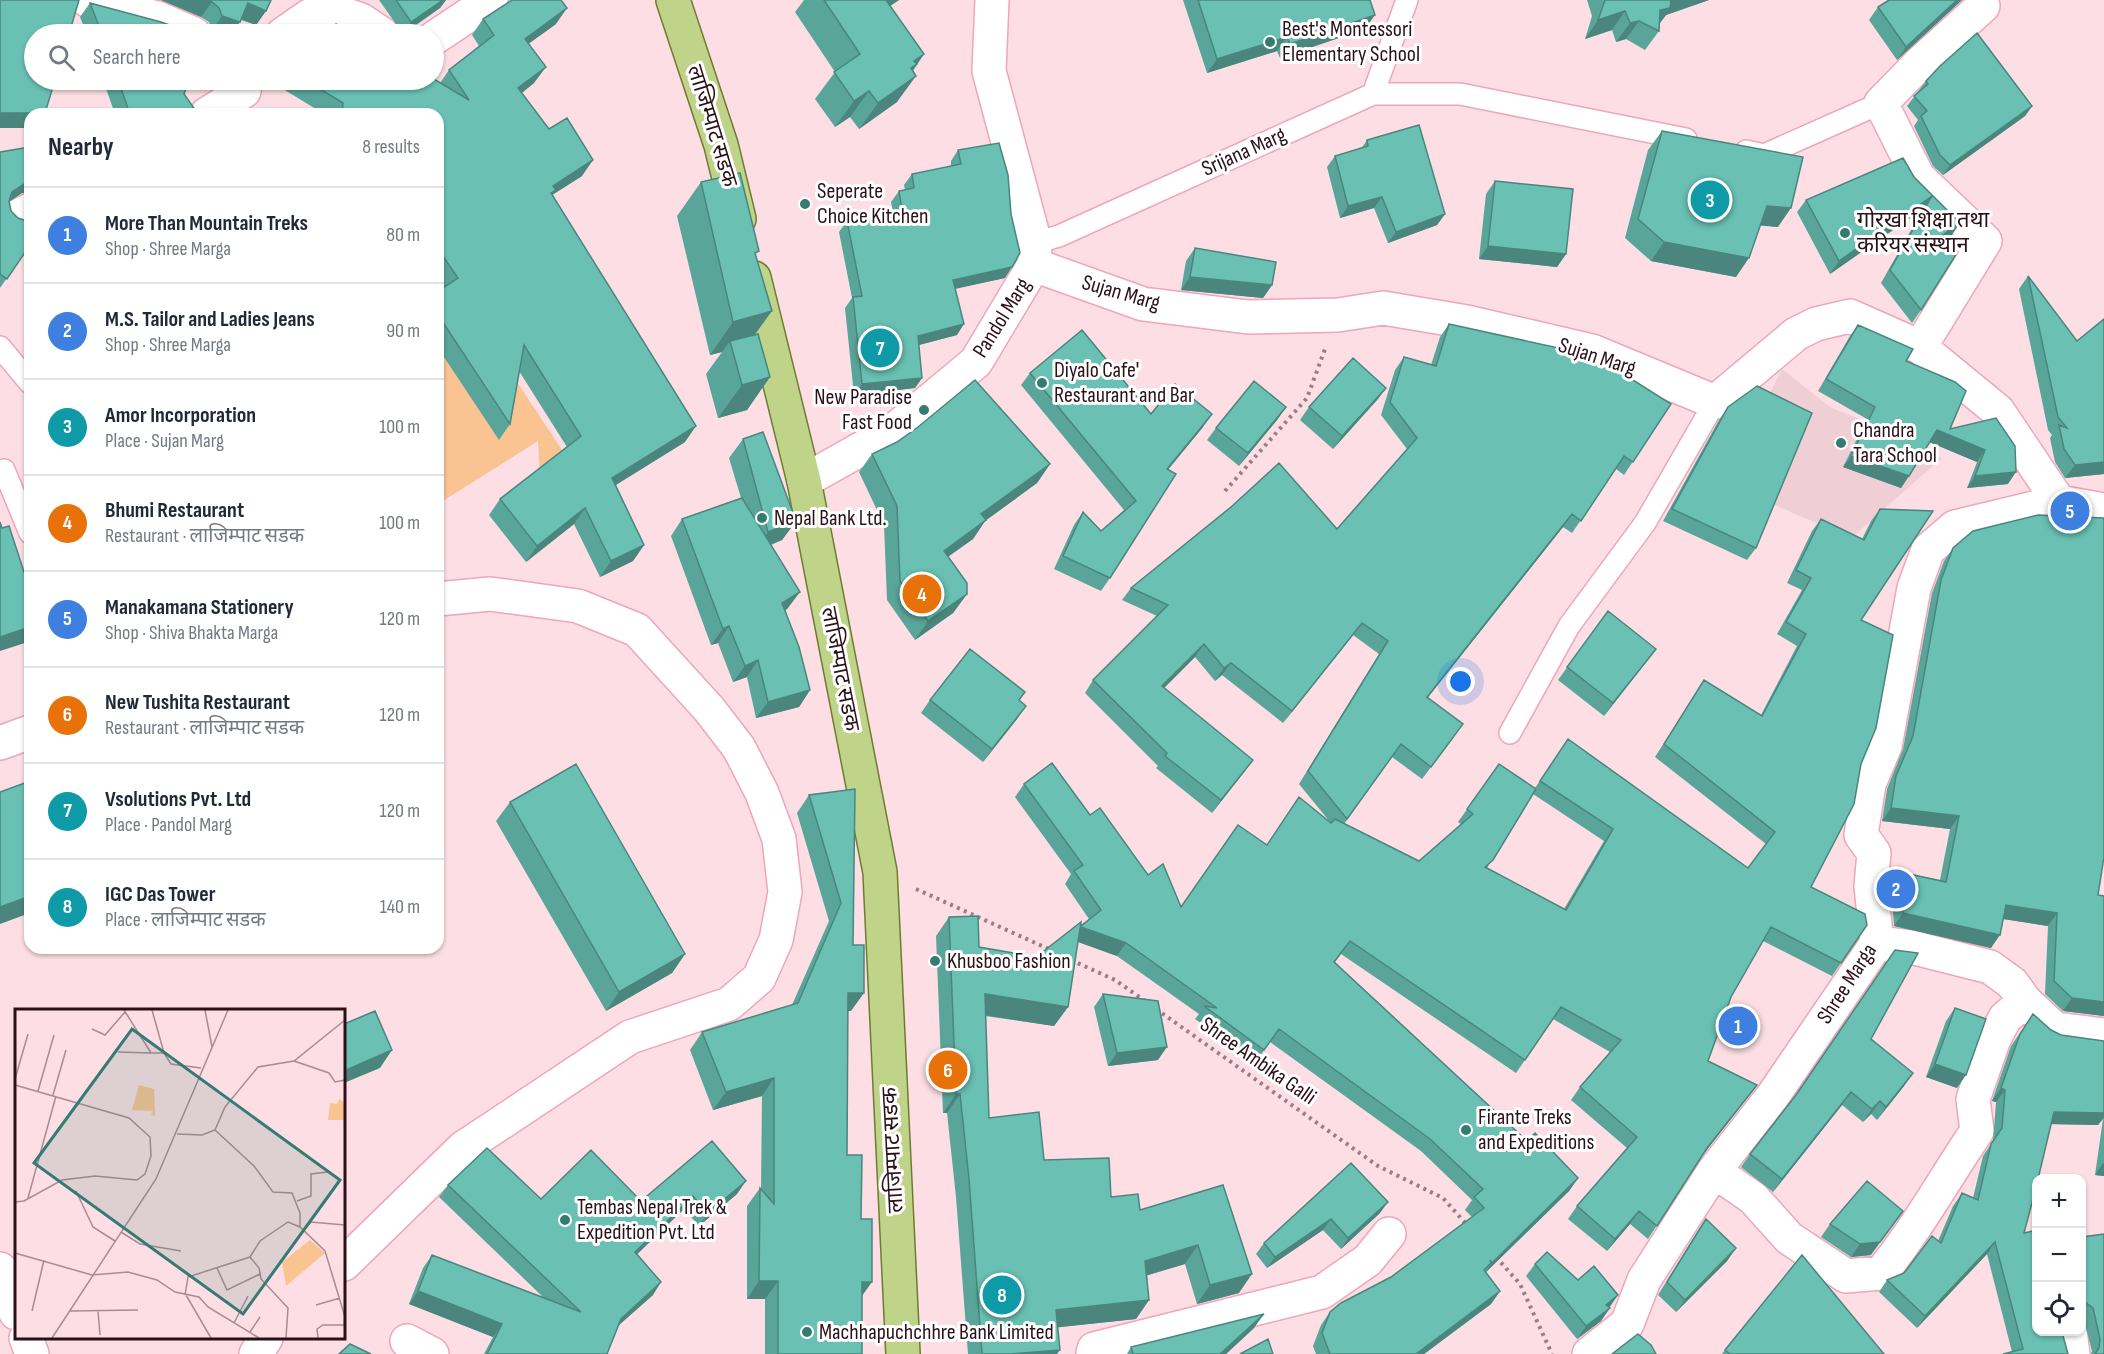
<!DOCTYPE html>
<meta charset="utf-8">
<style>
body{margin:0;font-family:"Sofia Sans Condensed","Noto Sans Devanagari",sans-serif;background:#f6f6f7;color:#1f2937}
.controls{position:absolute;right:18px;bottom:18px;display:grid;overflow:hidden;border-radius:12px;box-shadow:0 2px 4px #0004}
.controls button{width:54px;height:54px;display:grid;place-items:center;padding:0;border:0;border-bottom:2px solid #e0e1e3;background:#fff;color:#1f2937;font:30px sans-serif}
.you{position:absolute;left:1461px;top:682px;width:21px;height:21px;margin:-15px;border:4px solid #fff;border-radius:50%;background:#1a73e8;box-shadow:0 0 0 9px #1a73e833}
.badge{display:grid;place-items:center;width:39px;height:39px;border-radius:50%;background:#b45309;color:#fff;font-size:20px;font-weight:700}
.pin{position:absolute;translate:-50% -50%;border:3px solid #fff;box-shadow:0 2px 6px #0006}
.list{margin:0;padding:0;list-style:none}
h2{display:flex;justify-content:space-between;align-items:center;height:78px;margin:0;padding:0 24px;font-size:26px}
h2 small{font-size:20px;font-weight:400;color:#747a83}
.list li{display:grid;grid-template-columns:39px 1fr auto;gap:18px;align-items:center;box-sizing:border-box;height:96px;padding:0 24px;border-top:2px solid #e0e1e3}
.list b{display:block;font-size:22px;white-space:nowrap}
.list p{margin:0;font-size:20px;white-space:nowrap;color:#747a83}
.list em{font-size:20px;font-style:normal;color:#747a83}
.icon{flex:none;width:33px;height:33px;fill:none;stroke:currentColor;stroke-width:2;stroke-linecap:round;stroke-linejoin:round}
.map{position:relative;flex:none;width:2104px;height:1354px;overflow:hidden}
.search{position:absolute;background:#fff;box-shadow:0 2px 4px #0004;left:24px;top:24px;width:420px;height:66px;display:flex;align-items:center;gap:15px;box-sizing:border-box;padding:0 21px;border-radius:33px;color:#747a83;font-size:22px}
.panel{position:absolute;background:#fff;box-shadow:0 2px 4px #0004;left:24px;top:108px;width:420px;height:846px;border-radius:18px}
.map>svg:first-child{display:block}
.built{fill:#f0ced5}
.green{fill:#fac392}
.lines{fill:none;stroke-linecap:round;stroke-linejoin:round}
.service-casing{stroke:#eea6b8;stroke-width:24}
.minor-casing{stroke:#eea6b8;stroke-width:36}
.tertiary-casing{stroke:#eea6b8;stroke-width:36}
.primary-casing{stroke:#6f7c2f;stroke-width:36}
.path{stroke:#9a7e85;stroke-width:4;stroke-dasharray:3 4.5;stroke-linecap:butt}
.service{stroke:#fff;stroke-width:21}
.minor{stroke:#fff;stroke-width:33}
.tertiary{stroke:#fff;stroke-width:33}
.primary{stroke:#bfd389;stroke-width:33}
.wall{fill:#5aa59a;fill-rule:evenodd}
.shaded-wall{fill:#4a867d}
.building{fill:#69c0b3;stroke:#4a867d;stroke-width:1.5}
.poi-dot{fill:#357b71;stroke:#fff;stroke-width:2}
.labels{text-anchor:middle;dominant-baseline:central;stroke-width:6;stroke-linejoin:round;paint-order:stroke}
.poi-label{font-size:22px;fill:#2a1118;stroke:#fff;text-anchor:start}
.street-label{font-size:22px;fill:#2a1118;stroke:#fff}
.inset-road{fill:none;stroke:#a88c92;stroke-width:1.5}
.view{fill:#357b71;fill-opacity:0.15;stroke:#357b71;stroke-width:3}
.inset-edge{fill:none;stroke:#2a1118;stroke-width:3}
</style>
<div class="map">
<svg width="2104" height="1354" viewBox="0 0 2104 1354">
<rect width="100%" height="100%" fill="#fcdee4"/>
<path class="built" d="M1782,369L1830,407L1884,429L1942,458L1851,538L1749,494L1763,407Z"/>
<path class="green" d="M438,293L489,340L570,462L540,479L538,441L438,504Z"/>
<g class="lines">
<g class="service-casing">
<path id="service" d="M1373,94L1407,0
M1746,151L1764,155L1881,103
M1035,243L1059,236L1373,94H1460L1686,139
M0,347L30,383
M4,470L30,533
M1510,733L1569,626L1645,523L1715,402"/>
</g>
<g class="minor-casing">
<path id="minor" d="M207,114L244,91L245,80
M18,216L30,210
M1034,265L1143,304L1248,317L1338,315L1383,308L1467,322L1592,351L1715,402L1796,334L1816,324L1850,316L1920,347L1998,411L2059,502
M1920,347L1985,241L1918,177L1881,103L1920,63L1983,6
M0,743L30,732
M1877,943L1911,947L1990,967L2012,983L2025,1001L2055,1029L2104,1035
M1714,1171L1753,1198L1789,1238L1846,1276L1881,1273C1917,1229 1945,1178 1977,1131L1973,1099L1994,1039L2005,1018L2025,1001
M344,1264L463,1148L630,1037L729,1004L759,978L776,940L785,892L779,839L762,793L739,748L709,709L637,630L578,606L490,594L438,599
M0,1269L16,1313
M2070,1332L2073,1354
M26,1338L32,1354
M407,1341L432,1354
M256,1354L266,1338
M1093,1354L1094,1349L1322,1292L1368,1260L1389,1234
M1589,1354L1627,1324L1644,1280L1714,1171L1772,1097L1877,943L1871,886L1874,853L1861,835L1869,784L1885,746L1914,588L1928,550L1955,527L2059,502L2104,510"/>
</g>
<g class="tertiary-casing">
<path id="tertiary" d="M87,0L157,18L194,34
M283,34L309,16L327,8L361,20L382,34
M434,38L491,0
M804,481L893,431L976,362L1034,265L1035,243L989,71L992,0"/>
</g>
<g class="primary-casing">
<path id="primary" d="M673,0L721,145L739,219
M754,278L804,481L880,872L903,1354"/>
</g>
<path class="path" d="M1225,491L1307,398L1325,349
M916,889L1051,950
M1071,960L1115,980L1145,1001
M1156,1009L1378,1166L1443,1198L1467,1225
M1496,1257L1520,1284L1552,1354"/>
<use href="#service" class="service"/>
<use href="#minor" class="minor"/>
<use href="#tertiary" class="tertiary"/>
<use href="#primary" class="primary"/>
</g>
<path class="wall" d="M161,0H271L266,11L256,25L241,20L212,30L209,22L201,17Z
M379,0H446L440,8L403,34Z
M804,0H899L890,6L924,54L913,71L897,102L859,129L850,117L835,127L815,99L835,72L795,12Z
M1183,0H1370L1365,29L1280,58L1277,51L1207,73Z
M1587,0H1709L1666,15L1659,24V31L1645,50L1626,39L1616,42L1612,30L1585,39L1592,16Z
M1962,0L1897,60L1869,20L1878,7Z
M90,3L195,34H87L80,17Z
M483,19L556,24L528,44L534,83L522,93L582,176L552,195L685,442L616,485L644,545L633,561L600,577L574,524L526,562L489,515L500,499L567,447L519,371L510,424L499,440L438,348V291L443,288L438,281V114H324L270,81L271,80L434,79L440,83L449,70L479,46L472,35Z
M103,80H189L184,94L198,114H115Z
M1926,81L2032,106L2025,116L1943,175L1933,166L1914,126L1918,120L1907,106Z
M1662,131L1778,227L1760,225L1736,277L1651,261L1625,238L1648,150Z
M1367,140L1445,214L1437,225L1388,243L1374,208L1340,218L1327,167L1335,156L1361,149Z
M30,147V193H22L9,202L11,211L18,218L27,221L30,220V251L28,248L0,288V152Z
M958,150L1005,278L956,288L957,335L919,345L922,378L915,388L854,395L845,308L852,298L839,232L847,221L893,212L891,202L899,191L905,190L904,185L912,174L951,166V161Z
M1914,177L1960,223L1951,236L1945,240L1921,310L1912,323L1881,283L1923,209L1830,274L1797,212L1806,200Z
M1495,181L1566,254L1557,267L1479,259L1486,194Z
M701,182L756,256L755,334L770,377L747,410L718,418L706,374L722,352L710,355L677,216Z
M1195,248L1272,285L1263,298L1181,290L1186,261Z
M2028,276L2077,341L2104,474L2065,478L2055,462L2050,438L2052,435L2048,430L2019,289Z
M1449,324L1671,404L1624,475L1616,469L1572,533L1563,527L1427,698L1454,737L1422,779L1392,757L1344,824L1419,861L1461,824L1458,822L1499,764L1535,788L1568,739L1748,868L1766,844L1655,757L1704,680L1761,715L1797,646L1777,634L1802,590L1787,583L1812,531L1821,519L1862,539L1871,521L1880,509L1861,620V764L1811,887L1867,925L1832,976L1763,941L1731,997L1708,1061L1757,1085L1702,1156L1648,1239L1630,1224L1607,1251L1568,1219L1577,1206L1627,1148L1571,1100L1580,1087L1610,1052L1553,1019L1516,1073L1341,954L1335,962L1527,1141L1578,1178L1569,1191L1486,1272L1500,1291L1491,1304L1424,1354H1316L1313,1346L1321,1325L1330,1312L1391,1277L1472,1217L1465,1210L1472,1200L1421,1151L1270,1042L1255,1063L1195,1019L1199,1014L1117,956L1078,942L1068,1007L1054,1026L985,1016L989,1118L1044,1160L1111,1197L1140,1210L1223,1185L1239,1293L1197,1304L1185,1264L1147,1275L1149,1300L1136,1319L1058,1327L1057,1354H968L956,1197L947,1113H943L936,936L949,917L979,947L1036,957L1089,919L1065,884L1071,874L1015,797L1024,784L1090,815L1181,907L1266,845L1330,822L1299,784L1379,654L1353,635L1283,723L1222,675L1215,681L1195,657L1164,688L1244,772L1212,813L1156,768L1158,766L1085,693L1093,680L1157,616L1122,600L1131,588L1337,529L1407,449L1381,415L1395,370L1404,357L1431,365L1440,337ZM1533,794L1604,841L1564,909L1487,868Z
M1858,325L1906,361L1950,429L1996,418L2008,484L1967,488L1977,462L1930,442L1901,488L1843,467L1867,419L1818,391L1850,336Z
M1030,373L1151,414L1203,427L1168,469L1110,578L1101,591L1054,569L1074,525L1083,512L1101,531L1124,510L1021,385Z
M1386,388L1377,400L1333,449L1300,420L1309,407Z
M1286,407L1277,420L1239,466L1207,440L1216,428Z
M1728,407L1756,548L1747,560L1663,521L1719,420Z
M743,439L796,521L782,540L771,545L788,608L785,611L810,690L799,707L756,718L747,677L733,682L718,643L711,645L671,536L682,519L741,498L729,458Z
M872,454L1050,464L1037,483L985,521L973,539L948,557L967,594L953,613L915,640L887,600L884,525L859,472Z
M1953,548L2098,895L2104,1016L2063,1011L2045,994L2048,926L2003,919L1991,948L1894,926L1891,885L1900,872L1940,880L1950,829L1882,821L1887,789L1903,749L1932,593L1944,561Z
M1608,611L1656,649L1604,716L1558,680Z
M930,700H1019L1017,719L983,762L921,713Z
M855,789L851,1011H848L847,1155L861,1219L862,1354H765V1299H747V1206L760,1188L761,1189L762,1096L713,1110L690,1050L702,1032L792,1005L829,921L797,813L809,795Z
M510,802L685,954L672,973L606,1011L496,821Z
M1103,994L1158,1060L1108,1066L1094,1007Z
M1955,1008L1957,1088L1926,1077L1946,1021Z
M2033,1014L2051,1030L2061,1035L2104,1041V1176L2095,1175L2103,1119L2098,1125L2051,1124L2024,1233L2067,1354L2012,1352L1987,1254L1917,1328L1879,1292L1887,1280L1904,1273L1938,1241L1953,1206L1962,1193L1973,1198L1983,1156L1993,1141L1996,1102L1992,1101L2011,1046Z
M1871,1039L1904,1086L1877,1120L1871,1114L1863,1122L1842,1105L1773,1192L1741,1167L1750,1154Z
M712,1141L737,1194L699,1226L684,1209L637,1254L653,1295L618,1326L607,1354H484L493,1337L409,1304L423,1268L432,1255L544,1298L439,1197L448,1185L541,1199L641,1201Z
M1351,1163L1380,1213L1341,1249L1323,1230L1267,1268L1256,1254L1264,1243Z
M1867,1181L1871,1255L1851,1257L1821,1237L1830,1224Z
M1706,1219L1736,1248L1727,1261L1676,1312L1658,1295L1697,1232Z
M2082,1237L2104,1354H2091L2092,1351L2084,1320L2082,1318Z
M1535,1264L1609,1308L1601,1321L1577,1339L1526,1276Z
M1254,1328L1226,1354H1127L1131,1347Z
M1725,1350L1884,1354H1722Z"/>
<path class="shaded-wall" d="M161,0H207L212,2L201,17Z
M443,0H446L440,8L403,34L411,22Z
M880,0H899L864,23Z
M1670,0H1709L1666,15L1657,27L1660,10Z
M1957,0H1962L1897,60L1906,47Z
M248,3L266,11L256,25L238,18Z
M567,8L556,24L513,55L525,39Z
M1625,11L1612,30L1585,39L1598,20Z
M1375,15L1365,29L1280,58L1290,44Z
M222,16L240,22L232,34H223L212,30Z
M1639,21L1626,39L1616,42L1630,23Z
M1287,37L1277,51L1207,73L1217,59Z
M924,54L905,81L916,76L897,102L859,129L878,103L914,61Z
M546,67L534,83L507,104L518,88Z
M869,91L850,117L835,127L854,101Z
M2032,106L2025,116L1943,175L1950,165Z
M0,113H45L30,114V128H0Z
M593,160L582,176L552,195L545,206L553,186Z
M30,180V193H22L2,206L12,192Z
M1932,196L1923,209L1830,274L1839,261Z
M1382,197L1374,208L1340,218L1348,206Z
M1767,206L1791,208L1778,227L1754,225Z
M1445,214L1437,225L1388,243L1396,232Z
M1960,223L1951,236L1933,248L1941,236Z
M1664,242L1749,258L1736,277L1651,261Z
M1488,246L1566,254L1557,267L1479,259Z
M1012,267L1005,278L946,291L953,280Z
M1190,277L1272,285L1263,298L1181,290Z
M772,311L748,344L730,341L722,352L710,355L733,322Z
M964,324L957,335L911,347L918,336Z
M770,377L747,410L718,418L742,385Z
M922,378L915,388L854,395L862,384Z
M1386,388L1377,400L1333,449L1342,436Z
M1286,407L1277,420L1239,466L1248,453Z
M1212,414L1203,427L1158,482L1167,469Z
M696,426L685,442L601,494L612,478Z
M1937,430L1985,450L1977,462L1929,442Z
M1851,456L1909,476L1901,488L1843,467Z
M2104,462V474L2065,478L2075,465Z
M1050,464L1037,483L985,521L973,539L930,569L944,551L981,514Z
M2016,472L2008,484L1967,488L1975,476Z
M585,508L574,524L526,562L537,546Z
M1572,514L1563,527L1418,710L1427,697Z
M796,521L782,540L755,550L768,532Z
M644,545L633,561L600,577L611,561Z
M800,592L788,608L770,619L782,603Z
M967,594L953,613L915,640L928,621Z
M1362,623L1353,635L1283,723L1292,711Z
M729,626L718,643L711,645L723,629Z
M30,627V639L28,642L0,651V637Z
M1204,644L1195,657L1153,699L1162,686Z
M1656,649L1647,661L1604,716L1613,703Z
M758,660L747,677L733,682L745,666Z
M1231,663L1222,675L1215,681L1224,668Z
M810,690L799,707L756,718L768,702Z
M1026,706L1017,719L983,762L992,749Z
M1253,760L1244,772L1212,813L1221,800Z
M1891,808L1959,816L1950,829L1882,821Z
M30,896V913L0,924V907Z
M2006,905L2057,913L2048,926L1997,918Z
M1903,913L2000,935L1991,948L1894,926Z
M1079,927L1126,943L1117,956L1070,939Z
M685,954L672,973L606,1011L619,992Z
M848,993H864L851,1011H836Z
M985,994L1068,1007L1054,1026L971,1013Z
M2072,998L2104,1002V1016L2063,1011Z
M1167,1047L1158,1060L1108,1066L1117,1053Z
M392,1050L380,1068L344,1083V1071Z
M1935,1064L1966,1075L1957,1088L1926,1077Z
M1913,1073L1904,1086L1877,1120L1886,1107Z
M774,1078L762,1096L713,1110L726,1092Z
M1757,1085L1748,1097L1698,1161L1707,1148Z
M2001,1088L2005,1090L1996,1102L1992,1101Z
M1851,1092L1842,1105L1773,1192L1782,1179Z
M956,1094H960L947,1113H943Z
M1880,1101L1871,1114L1863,1122L1872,1109Z
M2054,1112L2104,1113V1117L2098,1125L2046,1124Z
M2103,1163H2104V1176L2095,1175Z
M1578,1178L1569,1191L1483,1275L1492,1263Z
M746,1181L737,1194L699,1226L708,1213Z
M693,1196L684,1209L626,1265L635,1252Z
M1388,1202L1380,1213L1341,1249L1348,1238Z
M1639,1211L1630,1224L1607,1251L1615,1239Z
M1903,1211L1871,1255L1851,1257L1860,1244Z
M1331,1219L1323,1230L1267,1268L1275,1257Z
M1995,1242L1987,1254L1917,1328L1925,1316Z
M1198,1245L1185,1264L1132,1280L1145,1261Z
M1736,1248L1727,1261L1676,1312L1685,1300Z
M1252,1274L1239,1293L1197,1304L1210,1285Z
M759,1281H778L765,1299H747Z
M661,1282L653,1295L612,1331L621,1319Z
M862,1282H872L859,1300Z
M418,1291L502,1324L493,1337L409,1304Z
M1500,1291L1491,1304L1424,1354H1416Z
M1618,1295L1609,1308L1606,1305Z
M1149,1300L1136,1319L1043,1329L1056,1310Z
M2082,1302L2086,1303L2082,1309Z
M1610,1308L1601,1321L1577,1339L1586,1326Z
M1264,1314L1254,1328L1226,1354H1220Z
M1060,1350L1057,1354H1011Z"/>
<path class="building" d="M0,0H79L69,34H34V80H55L45,113H0Z
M207,0H271L266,11L248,3L240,22L222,16L219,8L212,2Z
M396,0H443L411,22Z
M512,0H561L567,8L525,39L546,67L518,88L549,129L567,118L593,160L553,186L556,190L551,193L696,426L612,478L644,545L611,561L585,508L537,546L500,499L581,436L524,345L510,424L438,315V291L458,278L438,249V114H342L343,103L305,80L434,79L469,100L449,70L494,35L483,19Z
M824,0H886L924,54L914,61L917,64L911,68L916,76L878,103L869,91L854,101L834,72L860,54Z
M1198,0H1370L1375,15L1290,44L1287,37L1217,59Z
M1605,0H1671L1670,8L1660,10L1659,31L1639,21L1630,23L1625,11L1598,20Z
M1889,0H1957L1906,47L1878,7Z
M90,3L161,22L195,34H102Z
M336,24L354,34H301L316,26L330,33Z
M1977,33L2032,106L1950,165L1940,155L1921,116L1927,111L1914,96L1928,84L1926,81L1940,66Z
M118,80H189L184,94L198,114H130Z
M1419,125L1445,214L1396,232L1382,197L1348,206L1335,156L1368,146L1367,140Z
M1662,131L1803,157L1791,208L1767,206L1749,258L1664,242L1638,219Z
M999,143L1008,175L1011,214L1020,253L1012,267L953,280L964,324L918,336L922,378L862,384L853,297L862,296L847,221L902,210L899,191L914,188L912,174L961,164L958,150Z
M30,147V180L12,192L9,201L11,211L18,218L27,221L30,220V245L7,279L0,274V152Z
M1903,158L1914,177L1960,223L1941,236L1957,253L1921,310L1890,270L1932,196L1839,261L1806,200Z
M740,173L759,251L755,253L772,311L733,322L701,182Z
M1495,181L1573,189L1566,254L1488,246Z
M1195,248L1276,262L1272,285L1190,277Z
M2028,276L2077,341L2104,319V462L2075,465L2064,449L2059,425L2067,428L2058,417Z
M1449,324L1595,356L1671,404L1633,462L1624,456L1581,521L1572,514L1427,697L1463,724L1431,767L1401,744L1347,819L1308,771L1388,641L1362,623L1292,711L1231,663L1224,668L1204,644L1162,686L1253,760L1221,800L1165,756L1167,753L1093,680L1168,605L1131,588L1231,507L1279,463L1337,529L1417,438L1390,402L1404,357L1436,366Z
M1858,325L1913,349L1906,361L1955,382L1966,391L1950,429L1996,418L2015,446L2016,472L1975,476L1985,450L1937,430L1909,476L1851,456L1875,407L1826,379Z
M1082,330L1151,414L1175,384L1212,414L1167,469L1176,474L1110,578L1063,556L1083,512L1101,531L1136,501L1030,373Z
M758,334L770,377L742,385L730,341Z
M1353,358L1386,388L1342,436L1309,407Z
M975,380L1050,464L981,514L986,520L944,551L967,583V594L928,621L900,581L897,506L872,454L897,442L918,427Z
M1254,381L1286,407L1248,453L1216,428Z
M1757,386L1812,413L1756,548L1672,509L1728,407Z
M763,432L796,521L768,532L743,439Z
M742,498L800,592L782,603L799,647L810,690L768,702L758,660L745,666L729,626L723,629L682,519Z
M1880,509L1933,511L1861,620L1893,635L1876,728L1861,764L1854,804L1811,887L1865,914L1867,925L1841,963L1771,927L1731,997L1708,1061L1757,1085L1707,1148L1657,1226L1639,1211L1615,1239L1577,1206L1637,1137L1580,1087L1621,1040L1561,1007L1525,1060L1350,941L1334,962L1527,1141L1535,1133L1578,1178L1492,1263L1490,1260L1491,1263L1484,1270L1500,1291L1416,1354H1330L1322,1333L1330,1312L1341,1303L1391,1277L1484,1208L1474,1197L1483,1189L1430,1139L1279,1029L1264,1050L1204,1006L1217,1008L1126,943L1081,927V926L1101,910L1074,871L1083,865L1024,784L1052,763L1090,815L1100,808L1148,875L1163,864L1181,907L1238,825L1267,845L1299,797L1331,823L1335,819L1419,861L1473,814L1467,809L1499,764L1536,789L1493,860L1485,867L1566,910L1613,829L1540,781L1568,739L1748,868L1775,832L1664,744L1704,680L1762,716L1806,634L1786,622L1811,578L1796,570L1821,519L1864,540Z
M2038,515L2104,518V857L2098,895L2104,896V1002L2072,998L2054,981L2057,913L2006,905L2000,935L1903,913L1900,872L1946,882L1959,816L1891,808L1896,776L1913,736L1941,580L1953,548L1973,531Z
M0,522L2,528L9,526L30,590V627L0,637Z
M1608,611L1656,649L1613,703L1567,667Z
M970,649L1025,692L1019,700L1026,706L992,749L930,700Z
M576,764L685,954L619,992L510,802Z
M30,781V896L0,907V792Z
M855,789L853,945H864V993H848L847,1155H862L861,1219H872V1282H862V1354H778V1281H759L760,1188L774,1204V1078L726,1092L702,1032L798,1003L841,903L809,795Z
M978,916L979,947L1036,957L1081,922L1068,1007L985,994L989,1118L1039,1112L1044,1160L1109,1158L1111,1197L1138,1194L1140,1210L1223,1185L1252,1274L1210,1285L1198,1245L1145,1261L1149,1300L1056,1310L1060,1350L1011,1354H982L969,1179L960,1094H956L949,917Z
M1895,950L1918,953L1871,1039L1913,1073L1886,1107L1880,1101L1872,1109L1851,1092L1782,1179L1750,1154L1796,1095Z
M1103,994L1158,1001L1167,1047L1117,1053Z
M1955,1008L1986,1019L1966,1075L1935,1064Z
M375,1011L392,1050L344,1071V1024Z
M2033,1014L2051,1030L2061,1035L2104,1041V1113L2054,1112L2038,1179H2037V1184L2024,1233L2037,1230V1332H2062L2068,1354H2003L2023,1349L1995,1242L1925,1316L1887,1280L1904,1273L1932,1236L1941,1243L1962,1193L1978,1200L1991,1144L2002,1128L2005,1090L2001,1088L2020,1034Z
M712,1141L746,1181L708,1213L693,1196L635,1252L661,1282L621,1319L607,1354H487L502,1324L418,1291L432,1255L581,1312L448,1185L487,1148L541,1199L591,1150L641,1201Z
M1351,1163L1388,1202L1348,1238L1331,1219L1275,1257L1264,1243Z
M1867,1181L1903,1211L1880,1242L1860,1244L1830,1224Z
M1706,1219L1736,1248L1685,1300L1667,1282Z
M2104,1234V1354H2095L2099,1348L2100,1339L2093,1308L2086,1303L2082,1302V1237Z
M1547,1252L1578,1280L1594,1266L1618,1295L1606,1305L1610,1308L1586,1326L1535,1264Z
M1802,1255L1884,1354H1730L1725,1350Z
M1264,1314L1220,1354H1133L1131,1347Z
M1638,1334L1651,1345L1656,1354H1612Z
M1268,1339L1273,1354H1240Z
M350,1344L371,1354H339Z"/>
<g class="poi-dot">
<circle cx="1270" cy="42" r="6"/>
<circle cx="805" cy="204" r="6"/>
<circle cx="1845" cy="233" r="6"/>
<circle cx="1042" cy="383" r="6"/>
<circle cx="924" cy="410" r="6"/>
<circle cx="1841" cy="443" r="6"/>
<circle cx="762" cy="518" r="6"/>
<circle cx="935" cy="961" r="6"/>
<circle cx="1466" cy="1130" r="6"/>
<circle cx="565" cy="1220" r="6"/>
<circle cx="807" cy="1332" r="6"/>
</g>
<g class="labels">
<g class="poi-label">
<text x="1282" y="29">Best's Montessori<tspan x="1282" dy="25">Elementary School</tspan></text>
<text x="817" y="191">Seperate<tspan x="817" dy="25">Choice Kitchen</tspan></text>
<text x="1857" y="220">गोरखा शिक्षा तथा<tspan x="1857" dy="25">करियर संस्थान</tspan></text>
<text x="1054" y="370">Diyalo Cafe'<tspan x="1054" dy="25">Restaurant and Bar</tspan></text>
<text x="912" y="397" text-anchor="end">New Paradise<tspan x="912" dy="25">Fast Food</tspan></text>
<text x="1853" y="430">Chandra<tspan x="1853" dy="25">Tara School</tspan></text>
<text x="774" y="518">Nepal Bank Ltd.</text>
<text x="947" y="961">Khusboo Fashion</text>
<text x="1478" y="1117">Firante Treks<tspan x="1478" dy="25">and Expeditions</tspan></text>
<text x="577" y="1207">Tembas Nepal Trek &amp;<tspan x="577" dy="25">Expedition Pvt. Ltd</tspan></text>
<text x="819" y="1332">Machhapuchchhre Bank Limited</text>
</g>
<g class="street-label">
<text transform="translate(712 126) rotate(73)">लाजिम्पाट सडक</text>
<text transform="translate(1244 152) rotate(-24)">Srijana Marg</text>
<text transform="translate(1121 293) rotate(16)">Sujan Marg</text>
<text transform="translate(1002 318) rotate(-58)">Pandol Marg</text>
<text transform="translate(1597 357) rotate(18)">Sujan Marg</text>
<text transform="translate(840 669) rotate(79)">लाजिम्पाट सडक</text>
<text transform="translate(1847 984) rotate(-57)">Shree Marga</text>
<text transform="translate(1258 1061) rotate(35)">Shree Ambika Galli</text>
<text transform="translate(893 1150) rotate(-93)">लाजिम्पाट सडक</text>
</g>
</g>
<g transform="translate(15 1009)">
<rect width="330" height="330" fill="#fcdee4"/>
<path d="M124,76L139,80L140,107L136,106L138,102L117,101ZM324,90L330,93V115L328,111H313L315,94L322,95ZM295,231L310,244L271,277L267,253Z" fill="#fac392"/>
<path class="inset-road" d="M109,1L136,44H149L156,55L186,59M137,1L149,44M190,1L197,38M77,20L90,26L110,3M103,43L136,44M279,52L314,64L320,73L330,71M0,70L13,25M0,76L114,109L135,128L136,147L130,165L122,171L80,167L47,171L9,192L0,193M23,82L39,26M38,86L51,41M200,121L239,157L258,183L277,184L285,204V218M162,125L187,126L200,121L210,98L243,58L279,52L330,11M61,182L78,218L100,232M13,189L41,87M282,192L296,187V165L313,163M288,222L296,213L330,216M106,223L125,235L166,242M0,244L77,266L113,263L142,271L160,283L184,288L193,298L244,329M235,248L244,259L246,270L273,299L271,329M202,259L212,281L245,265M170,286L173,268L235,248L245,232L273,213L285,218L310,242L330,308M171,286L196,329M301,296L325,289M17,302L29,251M55,302L123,301M83,302L85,326M219,314L233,287M235,323L245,308M37,329L141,170L213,1M303,329L302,320L308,316H329L330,308"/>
<path class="view" d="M117,20L325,171L228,305L19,154Z"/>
<rect width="330" height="330" class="inset-edge"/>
</g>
</svg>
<div class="controls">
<button>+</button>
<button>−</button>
<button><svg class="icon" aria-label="locate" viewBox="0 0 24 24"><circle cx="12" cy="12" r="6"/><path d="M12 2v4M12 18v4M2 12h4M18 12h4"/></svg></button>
</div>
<div class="you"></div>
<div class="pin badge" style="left:1738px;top:1026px;background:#3f7fe0">1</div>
<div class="pin badge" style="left:1896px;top:889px;background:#3f7fe0">2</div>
<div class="pin badge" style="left:1710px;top:200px;background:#0f9aa8">3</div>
<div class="pin badge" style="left:922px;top:594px;background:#e8710a">4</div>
<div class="pin badge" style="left:2070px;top:511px;background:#3f7fe0">5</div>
<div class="pin badge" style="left:948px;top:1070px;background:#e8710a">6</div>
<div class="pin badge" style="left:880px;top:348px;background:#0f9aa8">7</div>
<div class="pin badge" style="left:1002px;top:1295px;background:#0f9aa8">8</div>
<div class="search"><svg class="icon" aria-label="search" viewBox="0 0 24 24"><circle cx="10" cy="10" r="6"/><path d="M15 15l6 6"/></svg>Search here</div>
<section class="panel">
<h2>Nearby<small>8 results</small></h2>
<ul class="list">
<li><span class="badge" style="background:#3f7fe0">1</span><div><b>More Than Mountain Treks</b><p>Shop · Shree Marga</p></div><em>80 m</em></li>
<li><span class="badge" style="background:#3f7fe0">2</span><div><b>M.S. Tailor and Ladies Jeans</b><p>Shop · Shree Marga</p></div><em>90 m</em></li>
<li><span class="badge" style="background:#0f9aa8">3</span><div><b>Amor Incorporation</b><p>Place · Sujan Marg</p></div><em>100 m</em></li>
<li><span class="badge" style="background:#e8710a">4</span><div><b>Bhumi Restaurant</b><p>Restaurant · लाजिम्पाट सडक</p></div><em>100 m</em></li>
<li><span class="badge" style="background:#3f7fe0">5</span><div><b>Manakamana Stationery</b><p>Shop · Shiva Bhakta Marga</p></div><em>120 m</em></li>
<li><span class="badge" style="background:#e8710a">6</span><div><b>New Tushita Restaurant</b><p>Restaurant · लाजिम्पाट सडक</p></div><em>120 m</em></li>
<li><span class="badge" style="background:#0f9aa8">7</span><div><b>Vsolutions Pvt. Ltd</b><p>Place · Pandol Marg</p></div><em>120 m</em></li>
<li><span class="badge" style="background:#0f9aa8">8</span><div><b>IGC Das Tower</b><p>Place · लाजिम्पाट सडक</p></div><em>140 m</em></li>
</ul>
</section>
</div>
